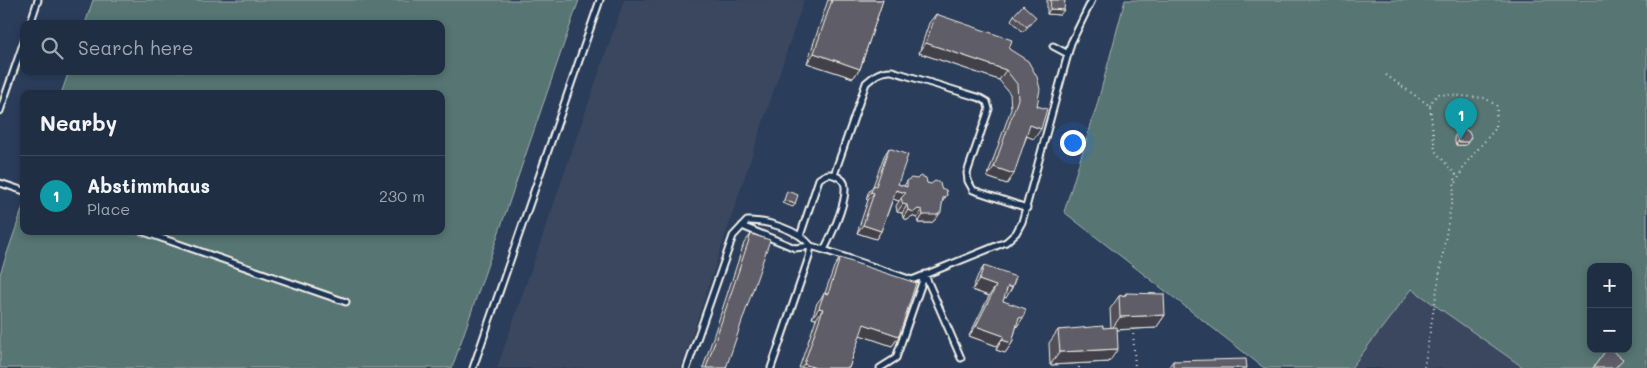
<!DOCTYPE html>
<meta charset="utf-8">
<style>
body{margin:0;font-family:Mali,sans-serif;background:#28364b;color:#f1f3f6}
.controls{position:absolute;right:15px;bottom:15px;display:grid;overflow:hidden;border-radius:10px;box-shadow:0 2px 8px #0003}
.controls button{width:45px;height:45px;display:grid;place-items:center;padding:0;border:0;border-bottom:1px solid #3d4a5d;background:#202e44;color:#f1f3f6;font:25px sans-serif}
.you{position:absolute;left:1072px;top:142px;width:18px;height:18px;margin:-12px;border:4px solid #fff;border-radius:50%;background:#1a73e8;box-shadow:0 0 0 8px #1a73e833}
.badge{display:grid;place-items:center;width:32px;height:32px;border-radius:50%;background:#e797bd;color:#fff;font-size:16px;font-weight:700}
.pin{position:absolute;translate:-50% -41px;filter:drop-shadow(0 1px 2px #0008)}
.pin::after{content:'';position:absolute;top:26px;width:18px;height:15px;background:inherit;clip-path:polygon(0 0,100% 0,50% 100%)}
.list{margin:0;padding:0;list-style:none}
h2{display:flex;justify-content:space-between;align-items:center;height:65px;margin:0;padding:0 20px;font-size:21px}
h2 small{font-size:16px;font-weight:400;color:#a2a8b2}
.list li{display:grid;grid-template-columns:32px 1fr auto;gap:15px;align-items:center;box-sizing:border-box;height:80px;padding:0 20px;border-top:1px solid #3d4a5d}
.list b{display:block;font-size:19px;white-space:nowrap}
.list p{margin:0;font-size:16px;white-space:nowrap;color:#a2a8b2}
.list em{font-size:16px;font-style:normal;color:#a2a8b2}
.icon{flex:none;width:28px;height:28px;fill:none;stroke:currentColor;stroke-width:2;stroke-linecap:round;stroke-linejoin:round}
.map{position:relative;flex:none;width:1647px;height:368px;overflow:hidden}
.search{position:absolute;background:#202e44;box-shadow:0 2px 8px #0003;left:20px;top:20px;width:425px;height:55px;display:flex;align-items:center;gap:12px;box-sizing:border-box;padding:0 18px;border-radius:10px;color:#a2a8b2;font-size:19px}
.panel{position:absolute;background:#202e44;box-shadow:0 2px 8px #0003;left:20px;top:90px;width:425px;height:145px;border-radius:10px}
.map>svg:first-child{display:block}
.built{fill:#3a475e}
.green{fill:#567473;stroke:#a5b2ae;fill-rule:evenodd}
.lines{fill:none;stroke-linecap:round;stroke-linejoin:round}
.lane-casing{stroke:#f4f1e8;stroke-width:9}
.path{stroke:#f4f1e8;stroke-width:2;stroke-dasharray:1 4;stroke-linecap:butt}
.lane{stroke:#1d3557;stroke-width:5}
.wall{fill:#515059;stroke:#f4f1e8}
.shaded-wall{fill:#424149;stroke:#f4f1e8}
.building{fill:#5e5d68;stroke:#f4f1e8}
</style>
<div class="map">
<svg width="1647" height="368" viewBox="0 0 1647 368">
<rect width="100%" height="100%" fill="#2a3d5a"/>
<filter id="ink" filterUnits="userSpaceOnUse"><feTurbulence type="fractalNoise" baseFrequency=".02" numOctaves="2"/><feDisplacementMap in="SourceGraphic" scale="10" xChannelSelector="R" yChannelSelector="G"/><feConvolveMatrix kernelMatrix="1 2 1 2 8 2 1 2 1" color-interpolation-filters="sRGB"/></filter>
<g filter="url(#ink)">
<path class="built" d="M624,0H804L681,368H497Z
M1412,289L1524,368H1351Z"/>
<path class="green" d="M93,0H579L452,368H0V274L24,204V231H441V94H61L69,71H441V24H85Z
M1125,0H1647V368H1524L1412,289L1351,368H1264L1064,212L1097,105ZM1591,267H1628V349H1591Z"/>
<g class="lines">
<g class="lane-casing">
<path id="lane" d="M30,24L38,0
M1053,46L1068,54
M0,111L24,41
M834,175L866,83C874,76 881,70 892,71L980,98L987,102L989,109L967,173L968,181L973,190L1027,208
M0,183L24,191
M742,226L795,248L811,246L824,250L912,280L1006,242L1016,233L1022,222L1071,43L1092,0
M141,231L346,302
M800,236L819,179C824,175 829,172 836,176C841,178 845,181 845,187C846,204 832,234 824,250
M925,275L961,358
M473,368L600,0
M687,368L733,236L747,221C766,220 799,230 811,246L809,257L771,368
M880,368L896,358L925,274"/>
</g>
<path class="path" d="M1386,75L1430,106L1435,151L1456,175L1424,368
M1430,106L1433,99L1439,94L1485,98L1497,106L1496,128L1466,163L1455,185
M1133,329L1135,368
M1079,362V368"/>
<use href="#lane" class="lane"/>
</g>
<path class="wall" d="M828,0H883L860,69L853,78L807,63Z
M1047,0H1065L1060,15L1047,14Z
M936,14L1009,49L1037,106L1034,139L1027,136L1007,184L987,177L1011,109L1010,94L999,80L919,53L929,23Z
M1014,15L1032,22L1023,32L1011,20Z
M1457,132L1466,145H1456L1454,138Z
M889,148L898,184L904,186L907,181L927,183L941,188L947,195L943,201L936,219L931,223H918L917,218L912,216L908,220L903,218L902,213L897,212L896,206L899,201L893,199L881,231L876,239L857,233L868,200L866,199L868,193L873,186L884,156Z
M751,234L726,368H703L744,243Z
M840,258L899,336L892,346L860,335L849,368H799L816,319L812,318L817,303L825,293L834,267Z
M984,266L1006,298L1004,297L1003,301L1016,328L1012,343L1005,353L996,350L997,346L969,336L989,296L972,290L978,275Z
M1126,293L1165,315L1156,328L1117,330L1109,362L1050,365L1049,343L1058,330L1111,328L1110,309L1119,296L1125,295Z
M1173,361L1247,368H1168Z"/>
<path class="shaded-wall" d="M1050,9L1064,10L1060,15L1047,14Z
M926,43L1006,70L999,80L919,53Z
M814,53L860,69L853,78L807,63Z
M1030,125L1041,129L1034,139L1024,135Z
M1458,142H1468L1466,145H1456Z
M994,167L1014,174L1007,184L987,177Z
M896,190L906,193L899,201L890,198Z
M871,192L874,193L868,200L866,199Z
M784,200L795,204L793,207L782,203Z
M903,204L907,205L902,213L897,212Z
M918,209L922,210L917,218L912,216L908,220L903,218L908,210Z
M941,212L936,219L931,223H918L923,215Z
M863,225L881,231L876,239L857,233Z
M979,280L996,286L989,296L972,290Z
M1008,286L1012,288L1006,298L1001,296Z
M819,308L823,309L816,319L812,318Z
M1165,315L1156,328L1111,330L1120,317Z
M1019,317L1023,318L1016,328L1012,326Z
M864,324L899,336L892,346L857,334Z
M976,326L1004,336L997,346L969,336Z
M1002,340L1012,343L1005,353L996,350Z
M1118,349L1109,362L1050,365L1060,352Z
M804,364L816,368H801Z"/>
<path class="building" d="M832,0H883L860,69L814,53Z
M1051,0H1065L1064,10L1050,9Z
M1023,5L1036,17L1027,27L1014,15Z
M936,14L1012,40L1009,49L1028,61L1037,77L1040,89L1037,106L1047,109L1041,129L1030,125L1014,174L994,167L1018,99L1017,84L1006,70L926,43Z
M1464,129L1469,132L1471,137L1468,142H1458L1456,136L1457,132Z
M889,148L908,155L898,184L907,187V181L911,178L917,179L920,176L926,178L927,183L931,184L935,181L940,183L941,188L946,190L947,195L943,198L941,212L937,215H923L922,210L918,209L914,212L908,210L907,205L903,204L901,198L906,193L896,190L881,231L863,225L874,193L871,192L874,185L876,186Z
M787,191L798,195L795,204L784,200Z
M751,234L770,240L726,368H706Z
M840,258L916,283L899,336L864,324L849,368H816L804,364L823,309L819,308L824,293L828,294Z
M984,266L1016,277L1012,288L1008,286L1003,301L1026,309L1023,318L1019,317L1012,343L1002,340L1004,336L976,326L996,286L979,280Z
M1126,293L1164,294L1165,315L1120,317L1119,296L1126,295Z
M1103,326V328L1117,327L1118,349L1060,352L1058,330Z
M1607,349H1610L1623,359L1615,368H1593Z
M1246,359L1247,368H1173V361Z"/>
</g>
</svg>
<div class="controls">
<button>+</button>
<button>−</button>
</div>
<div class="you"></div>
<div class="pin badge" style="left:1461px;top:139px;background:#0f9aa8">1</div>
<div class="search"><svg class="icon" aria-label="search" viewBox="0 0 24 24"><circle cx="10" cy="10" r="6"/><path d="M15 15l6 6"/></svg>Search here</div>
<section class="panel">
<h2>Nearby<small></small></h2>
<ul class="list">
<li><span class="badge" style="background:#0f9aa8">1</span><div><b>Abstimmhaus</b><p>Place</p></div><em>230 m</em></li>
</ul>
</section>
</div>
